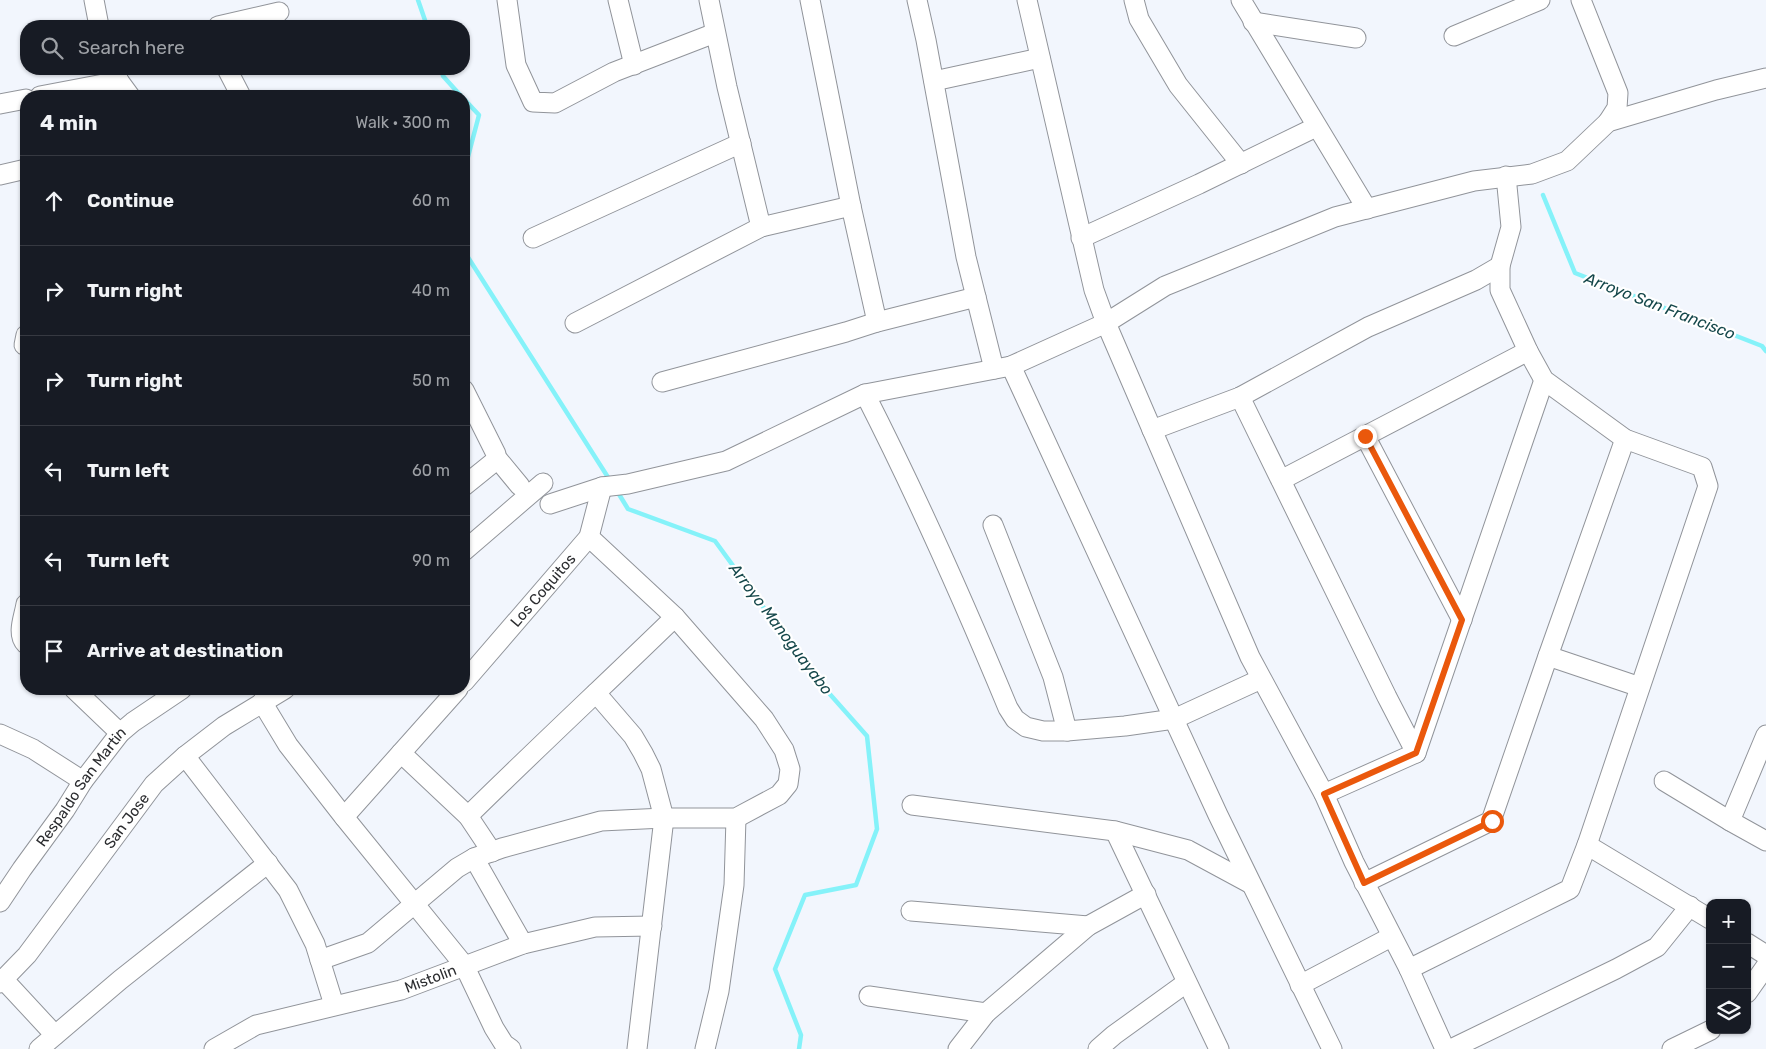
<!DOCTYPE html>
<meta charset="utf-8">
<style>
body{margin:0;font-family:Rubik,sans-serif;background:#242831;color:#f1f3f6}
.controls{position:absolute;right:15px;bottom:15px;display:grid;overflow:hidden;border-radius:10px;box-shadow:0 1px 4px #0004}
.controls button{width:45px;height:45px;display:grid;place-items:center;padding:0;border:0;border-bottom:1px solid #363941;background:#171b24;color:#f1f3f6;font:25px sans-serif}
.stop{position:absolute;width:15px;height:15px;margin:-11px;border:4px solid #ea580c;border-radius:50%;background:#fff}
.stop.end{background:#ea580c;border-color:#fff;box-shadow:0 1px 5px #0008}
.list{margin:0;padding:0;list-style:none}
h2{display:flex;justify-content:space-between;align-items:center;height:65px;margin:0;padding:0 20px;font-size:21px}
h2 small{font-size:16px;font-weight:400;color:#9ea1a6}
.list li{display:grid;grid-template-columns:32px 1fr auto;gap:15px;align-items:center;box-sizing:border-box;height:90px;padding:0 20px;border-top:1px solid #363941}
.list b{display:block;font-size:19px;white-space:nowrap}
.list em{font-size:16px;font-style:normal;color:#9ea1a6}
.icon{flex:none;width:28px;height:28px;fill:none;stroke:currentColor;stroke-width:2;stroke-linecap:round;stroke-linejoin:round}
.map{position:relative;flex:none;width:1766px;height:1049px;overflow:hidden}
.search{position:absolute;background:#171b24;box-shadow:0 1px 4px #0004;left:20px;top:20px;width:450px;height:55px;display:flex;align-items:center;gap:12px;box-sizing:border-box;padding:0 18px;border-radius:20px;color:#9ea1a6;font-size:19px}
.panel{position:absolute;background:#171b24;box-shadow:0 1px 4px #0004;left:20px;top:90px;width:450px;height:605px;border-radius:20px}
.map>svg:first-child{display:block}
.lines{fill:none;stroke-linecap:round;stroke-linejoin:round}
.stream{stroke:#85f2f9;stroke-width:4.5}
.minor-casing{stroke:#91949a;stroke-width:21}
.minor{stroke:#fff;stroke-width:19}
.route{stroke:#ea580c;stroke-width:6}
.labels{text-anchor:middle;dominant-baseline:central;stroke-width:4.5;stroke-linejoin:round;paint-order:stroke}
.street-label{font-size:15px;fill:#2c2d30;stroke:#fff}
.water-label{font-size:16px;font-style:italic;fill:#16484b;stroke:#fff}
</style>
<div class="map">
<svg width="1766" height="1049" viewBox="0 0 1766 1049">
<rect width="100%" height="100%" fill="#f2f6fd"/>
<g class="lines">
<path class="stream" d="M418,0L427,26
M441,69L443,76L461,96
M464,99L479,115L464,172
M1543,195L1575,273L1762,346L1766,351
M464,251L611,482
M617,491L628,509L715,541L812,674L867,736L877,829L856,885L805,895L775,969L801,1035L799,1049"/>
<g class="minor-casing">
<g id="minor">
<path d="M94,0L99,26"/>
<path d="M507,0L516,65L533,102L555,103L614,72L715,33"/>
<path d="M618,0L634,65"/>
<path d="M709,0L727,87L761,227"/>
<path d="M810,0L851,206L877,322"/>
<path d="M917,0L926,40L966,257L994,369"/>
<path d="M1027,0L1094,290L1106,323L1250,657L1324,794L1354,862L1409,969L1445,1049"/>
<path d="M1134,0L1139,19L1178,85L1241,164"/>
<path d="M1241,0L1367,209"/>
<path d="M1581,0L1618,93L1617,108L1608,122"/>
<path d="M1253,22L1356,38"/>
<path d="M218,26L279,12"/>
<path d="M1454,36L1540,0"/>
<path d="M227,69L241,96"/>
<path d="M114,70L119,81L130,96"/>
<path d="M934,81L1040,58"/>
<path d="M40,96L119,81"/>
<path d="M0,104L26,99"/>
<path d="M0,175L26,169"/>
<path d="M533,238L741,143"/>
<path d="M1081,238L1199,184L1316,127"/>
<path d="M575,323L761,227L851,206"/>
<path d="M24,345L26,335"/>
<path d="M1011,366L1218,815L1332,1049"/>
<path d="M662,382L846,332L877,322L976,297"/>
<path d="M464,390L496,454L495,461L464,486"/>
<path d="M865,394C917,496 964,602 1008,708L1015,719L1026,727L1043,731H1067L1125,726L1174,719L1261,679"/>
<path d="M1240,397L1387,697L1416,753"/>
<path d="M1152,430L1240,397L1368,327L1476,280L1500,266"/>
<path d="M1365,436L1462,620"/>
<path d="M496,457L520,486"/>
<path d="M1281,480L1528,351"/>
<path d="M550,504L602,487L628,484L726,461L865,394L1011,366L1106,323L1165,286L1335,217L1474,181L1532,174L1567,161L1608,122L1716,90L1766,78"/>
<path d="M993,525L1053,677L1067,731"/>
<path d="M464,551L543,483"/>
<path d="M26,604C24,617 16,634 26,644"/>
<path d="M1548,656L1640,687"/>
<path id="s1" d="M464,682L589,537L602,487"/>
<path d="M74,689L120,733"/>
<path d="M596,693L633,736L643,753L651,769L664,818L637,1049"/>
<path d="M262,702L288,745L344,817L464,965L494,1028L504,1044L511,1049"/>
<path d="M0,734L33,749L83,781"/>
<path d="M1766,735L1730,821L1766,841"/>
<path d="M401,753L468,816L492,852"/>
<path d="M185,756L288,890L315,944L334,1005"/>
<path d="M1664,781L1730,821"/>
<path d="M1324,794L1416,753L1544,380"/>
<path d="M912,805L1115,831L1188,850L1251,884"/>
<path d="M468,816C536,749 606,684 675,617"/>
<path d="M344,817L458,689"/>
<path d="M1115,831L1219,1049"/>
<path d="M1587,845L1710,919"/>
<path d="M474,858L523,944"/>
<path d="M1364,883L1491,821L1548,656L1625,439"/>
<path id="s2" d="M0,902L22,869L65,810L83,781L120,733L133,722L182,689"/>
<path d="M911,911L1088,926"/>
<path d="M1747,943L1766,955"/>
<path d="M320,960L368,943L457,868L474,858L502,848L601,821L664,818H736L779,795L788,784L790,769L784,750L764,719L675,617L589,537"/>
<path d="M1409,969L1570,889L1587,845L1708,486L1702,467L1625,439L1544,380L1528,351L1500,290V266L1511,227L1506,176"/>
<path d="M4,980L55,1035"/>
<path id="s3" d="M0,983L27,955L154,784L185,756L224,726L285,689"/>
<path d="M1300,985L1391,937"/>
<path d="M1747,993L1766,966"/>
<path d="M869,996L986,1013"/>
<path d="M39,1049L120,980L268,863"/>
<path id="s4" d="M214,1049L256,1025L401,990L523,944L595,927L652,926"/>
<path d="M705,1049L719,991L734,885L736,818"/>
<path d="M958,1049L986,1013L1088,926L1146,894"/>
<path d="M1098,1049L1114,1035L1186,983"/>
<path d="M1451,1049L1616,969L1657,947L1690,906"/>
<path d="M1672,1049L1711,1030"/>
</g>
</g>
<use href="#minor" class="minor"/>
</g>
<g class="lines">
<path class="route" d="M1365,436L1462,620L1416,753L1324,794L1364,883L1492,821"/>
</g>
<g class="labels">
<g class="street-label">
<text stroke="none"><textPath href="#s1" startOffset="121">Los Coquitos</textPath></text>
<text stroke="none"><textPath href="#s2" startOffset="141">Respaldo San Martin</textPath></text>
<text stroke="none"><textPath href="#s3" startOffset="206">San Jose</textPath></text>
<text stroke="none"><textPath href="#s4" startOffset="229">Mistolin</textPath></text>
</g>
<g class="water-label">
<text transform="translate(1660 306) rotate(21)">Arroyo San Francisco</text>
<text transform="translate(781 629) rotate(53)">Arroyo Manoguayabo</text>
</g>
</g>
</svg>
<div class="controls">
<button>+</button>
<button>−</button>
<button><svg class="icon" aria-label="layers" viewBox="0 0 24 24"><path d="M12 4l9 5-9 5-9-5zM3 14l9 5 9-5"/></svg></button>
</div>
<div class="stop" style="left:1492px;top:821px"></div>
<div class="stop end" style="left:1365px;top:436px"></div>
<div class="search"><svg class="icon" aria-label="search" viewBox="0 0 24 24"><circle cx="10" cy="10" r="6"/><path d="M15 15l6 6"/></svg>Search here</div>
<section class="panel">
<h2>4 min<small>Walk · 300 m</small></h2>
<ul class="list">
<li><svg class="icon" aria-label="ahead" viewBox="0 0 24 24"><path d="M12 20V5M6 11l6-6 6 6"/></svg><div><b>Continue</b></div><em>60 m</em></li>
<li><svg class="icon" aria-label="right" viewBox="0 0 24 24"><path d="M7 20v-9h11M14 6l5 5-5 5"/></svg><div><b>Turn right</b></div><em>40 m</em></li>
<li><svg class="icon" aria-label="right" viewBox="0 0 24 24"><path d="M7 20v-9h11M14 6l5 5-5 5"/></svg><div><b>Turn right</b></div><em>50 m</em></li>
<li><svg class="icon" aria-label="left" viewBox="0 0 24 24"><path d="M17 20v-9H6M10 6l-5 5 5 5"/></svg><div><b>Turn left</b></div><em>60 m</em></li>
<li><svg class="icon" aria-label="left" viewBox="0 0 24 24"><path d="M17 20v-9H6M10 6l-5 5 5 5"/></svg><div><b>Turn left</b></div><em>90 m</em></li>
<li><svg class="icon" aria-label="arrive" viewBox="0 0 24 24"><path d="M6 21V4h12l-3 4 3 4H6"/></svg><div><b>Arrive at destination</b></div></li>
</ul>
</section>
</div>
